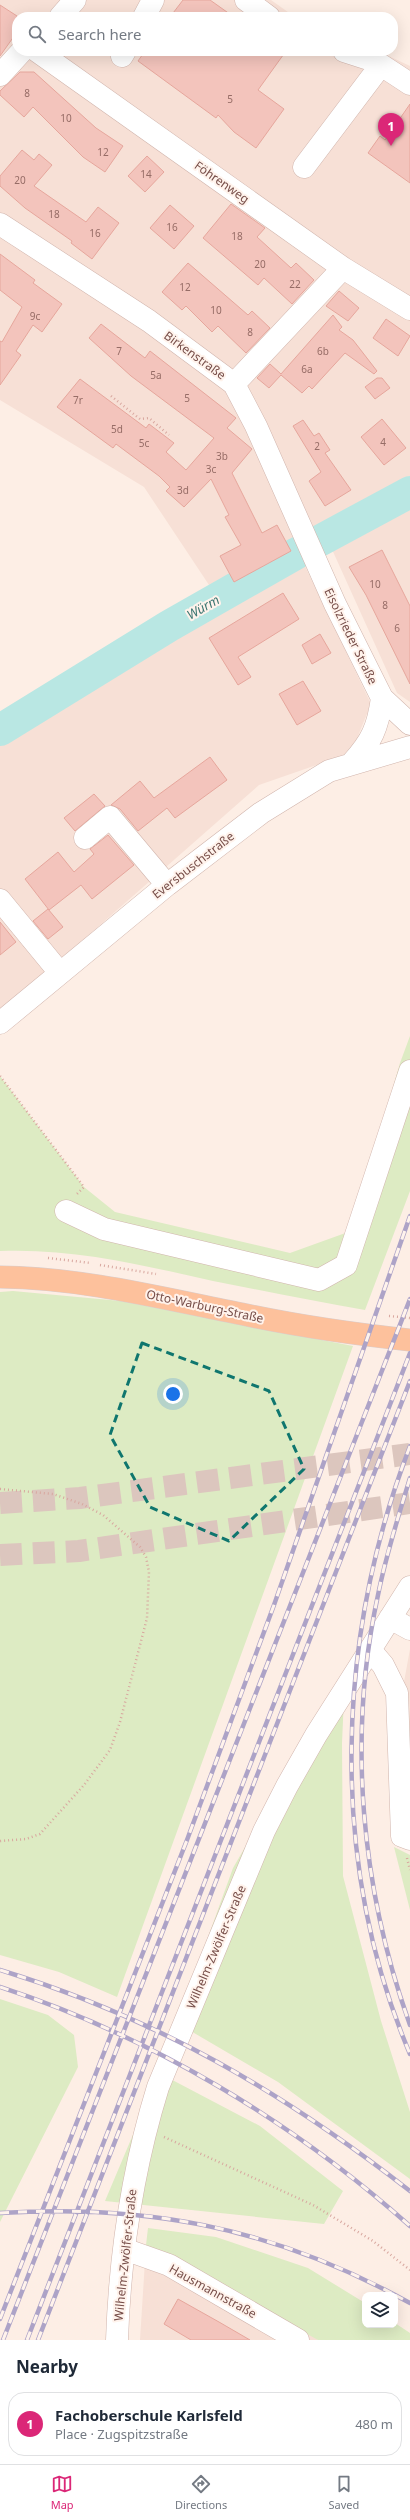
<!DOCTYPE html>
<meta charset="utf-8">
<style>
body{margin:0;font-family:"Noto Sans",sans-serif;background:#f6f6f7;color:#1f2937}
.controls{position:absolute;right:12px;bottom:12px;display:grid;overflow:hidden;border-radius:8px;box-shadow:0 4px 16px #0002}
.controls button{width:36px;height:36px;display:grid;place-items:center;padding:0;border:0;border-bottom:1px solid #e0e1e3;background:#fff;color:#1f2937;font:20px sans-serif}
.you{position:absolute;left:173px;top:1394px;width:14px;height:14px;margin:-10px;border:3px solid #fff;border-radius:50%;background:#1a73e8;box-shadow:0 0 0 6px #1a73e833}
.badge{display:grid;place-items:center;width:26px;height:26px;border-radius:50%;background:#db2777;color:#fff;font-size:13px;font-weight:700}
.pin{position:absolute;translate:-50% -33px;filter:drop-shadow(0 1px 2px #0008)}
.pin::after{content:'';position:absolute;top:21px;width:14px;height:12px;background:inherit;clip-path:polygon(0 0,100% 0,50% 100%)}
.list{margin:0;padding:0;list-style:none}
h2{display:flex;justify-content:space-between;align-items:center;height:52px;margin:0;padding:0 16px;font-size:17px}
h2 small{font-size:13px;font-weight:400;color:#747a83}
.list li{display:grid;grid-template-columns:26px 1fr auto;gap:12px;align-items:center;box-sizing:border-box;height:64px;margin:0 8px 8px;padding:0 8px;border:1px solid #e0e1e3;border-radius:16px}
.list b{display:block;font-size:15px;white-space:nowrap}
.list p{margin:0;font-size:13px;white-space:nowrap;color:#747a83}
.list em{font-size:13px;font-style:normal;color:#747a83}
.icon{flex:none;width:22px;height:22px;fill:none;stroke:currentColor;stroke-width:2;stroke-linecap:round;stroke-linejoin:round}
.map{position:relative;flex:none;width:410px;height:2340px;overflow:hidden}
.search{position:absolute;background:#fff;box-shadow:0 4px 16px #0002;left:12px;right:12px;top:12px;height:44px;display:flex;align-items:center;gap:10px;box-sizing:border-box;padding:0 14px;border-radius:16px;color:#747a83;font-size:15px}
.sheet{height:124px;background:#fff}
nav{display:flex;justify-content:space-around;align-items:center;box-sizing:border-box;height:56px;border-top:1px solid #e0e1e3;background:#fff;font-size:11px;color:#747a83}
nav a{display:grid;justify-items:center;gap:2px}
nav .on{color:#db2777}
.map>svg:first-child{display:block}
.residential{fill:#f7e0d6}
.green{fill:#ddebc3}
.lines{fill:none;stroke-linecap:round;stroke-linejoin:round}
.river{stroke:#b9e7e3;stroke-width:32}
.building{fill:#f3c4bc;stroke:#e6a69c}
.highway-tunnel{stroke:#dcc6be;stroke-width:22;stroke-dasharray:22 11;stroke-linecap:butt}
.minor-casing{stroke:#d1b5ad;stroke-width:23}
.major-casing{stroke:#d9cdcc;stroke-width:23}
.path{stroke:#d8a79f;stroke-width:2.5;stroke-dasharray:1 3;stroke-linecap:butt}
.minor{stroke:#fff;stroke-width:22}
.major{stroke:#fdc19c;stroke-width:22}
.rail-casing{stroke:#ada3c7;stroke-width:4.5}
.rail{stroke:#fff3ec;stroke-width:3;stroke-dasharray:9;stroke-linecap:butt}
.marked{fill:none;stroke:#0f766e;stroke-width:3;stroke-dasharray:8 5;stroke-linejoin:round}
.labels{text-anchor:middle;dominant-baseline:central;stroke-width:4;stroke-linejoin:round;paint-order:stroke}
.number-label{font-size:10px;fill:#966c66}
.street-label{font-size:12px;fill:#774e49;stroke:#fff3ec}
.water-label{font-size:13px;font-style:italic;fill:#3a7570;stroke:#fff3ec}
</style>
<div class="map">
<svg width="410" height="2340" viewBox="0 0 410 2340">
<rect width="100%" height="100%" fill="#fdeee5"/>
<path class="residential" d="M0,0H271L295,17H17V51H378L410,66V702L397,693L325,534L215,594L144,487L0,400Z
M303,562L371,704L351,753L259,785L0,1013V743L164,644Z
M410,1649V1825L404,1682Z
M146,2245L314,2337L318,2340H140Z"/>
<path class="green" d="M410,1036V1191L365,1310C314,1301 264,1291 213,1281C143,1265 72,1248 0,1251V1076L84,1187L115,1212L290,1253L351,1231L400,1063Z
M13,1291L121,1301L353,1346L117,1997L59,1972L0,1955V1292Z
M345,1675L342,1743L343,1876L381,2021L410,2112V2179L278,2082L177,2023L233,1868Z
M394,1847L410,1855V1910Z
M0,1999L48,2015L74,2035L78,2067L0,2222Z
M159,2073L260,2126L343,2191L324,2224L105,2201Z
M148,2228L216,2237L308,2268L365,2303V2325H395V2323L410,2333V2340H318L146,2245Z"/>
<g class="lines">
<path class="river" d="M0,730L169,626L297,553L410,492"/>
</g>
<path class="building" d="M183,0H210L234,17H170Z
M0,5L17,16V32L0,56Z
M145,51H286L258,90L284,109L256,148L234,132L218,115L216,118L138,61Z
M20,72H34L96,128L123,146L105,172L83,157L33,107L24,117L0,95V91Z
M410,104V183L368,153L380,136L385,140Z
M22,150L34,160L39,154L52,165L34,186L86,222L98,207L119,223L92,259L71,243L72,241L25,208L0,186V176Z
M147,156L164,172L145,192L128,176Z
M231,204L265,228L257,237L291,268L296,263L314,280L292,304L264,278L258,285L203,238Z
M170,205L194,226L174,249L150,228Z
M0,254L35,280L33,283L62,304L42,332L33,325L16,351L21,355L0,385V341L2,342L22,307L0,290Z
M188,263L248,315L252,311L270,328L246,353L218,326L212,332L186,306L182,310L162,292Z
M339,291L359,308L348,321L326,306Z
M333,315L342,327L339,330L353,340L377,371L374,374L345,353L312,389L309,386L302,393L281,375L269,388L257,378L270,364L281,374Z
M386,319L410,336L398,356L373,338Z
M101,324L145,358L150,351L236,418L227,428L252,449L232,473L262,533L277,525L291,551L234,582L220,556L241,545L225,517L229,515L211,479L184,507L166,491L170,487L159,476L116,444L113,448L57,407L80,379L146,428L149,424L174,443L166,452L186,470L214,438L131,376L89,338Z
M377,378H382L390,388L375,399L365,387Z
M382,419L406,448L384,465L361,437Z
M303,420L314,436L319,433L330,450L325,453L351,490L325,506L309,481L321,472L293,426Z
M382,550L410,606V684L366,595L349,567Z
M283,593L299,619L238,657L251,677L238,685L209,638Z
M320,634L331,653L312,664L302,645Z
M303,681L321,711L297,725L279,694Z
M210,757L227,780L175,818L167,808L138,831L120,809L111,805L140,781L154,798Z
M94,794L105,806L75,831L64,818Z
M108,835L134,865L92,899L81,885L49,910L25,879L58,852L74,872L94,854L90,849Z
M48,909L63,927L48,939L33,921Z
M0,922L16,942L0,955Z
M178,2299L219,2322L250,2340H191L164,2324Z"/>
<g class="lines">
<path class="highway-tunnel" d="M0,1503L80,1498L410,1454
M0,1555L79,1551L410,1503"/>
<g class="minor-casing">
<path id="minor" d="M246,0L269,17
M60,17L75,0
M144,17L153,0
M37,51L343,268L410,309
M344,51L375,61L410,84
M122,56L125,51
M0,75L22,51
M304,167L381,65
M0,224L149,321L234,384L256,426L335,604L382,698L410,724
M234,384L343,268
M352,763C372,741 378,727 382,698
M85,838L110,817L167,885
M0,900L60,973
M0,1023L167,885L261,813L329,771L410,747
M66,1211L104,1229L319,1280L346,1265L410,1071
M390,1618L410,1629
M371,1651L383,1665L397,1693L402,1836L410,1839
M124,2249L169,2265L298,2340
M117,2340C120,2252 132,2171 158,2087L264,1831L287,1786L316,1735L410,1587"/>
</g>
<g class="major-casing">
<path id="major" d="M0,1277C83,1278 161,1298 242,1314C298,1326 354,1334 410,1340"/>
</g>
<path class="path" d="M111,396L140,419L149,418L169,435
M0,1076L84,1187L76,1195
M48,1258L91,1263
M100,1265L156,1274
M389,1316L410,1318
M0,1489L53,1494L82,1504L103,1515L140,1547L146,1557L149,1572L147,1618L120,1722L110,1750L84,1785L40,1834L26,1839L0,1841
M407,1858L410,1870
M164,2137L313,2205L373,2241L410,2270"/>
<use href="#minor" class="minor"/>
<use href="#major" class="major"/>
<g class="rail-casing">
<path id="rail" d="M410,1446C336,1639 328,1861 410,2054
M410,1478C398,1517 386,1555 378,1595C347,1737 361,1889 410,2025
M0,1970C157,2018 281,2091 410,2191
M0,1987C150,2036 292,2121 410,2226
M0,2213C144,2204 267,2227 395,2295
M395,2295L410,2303
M0,2319L187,1840L274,1605L410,1216
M3,2340L410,1299
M27,2340L410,1353
M38,2340L410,1381"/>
</g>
<use href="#rail" class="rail"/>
</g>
<path class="marked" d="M142,1343L269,1391L304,1469L229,1541L150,1507L110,1435Z"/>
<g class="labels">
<g class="number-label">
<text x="27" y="93">8</text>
<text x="230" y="99">5</text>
<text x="66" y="118">10</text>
<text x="103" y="152">12</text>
<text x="146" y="174">14</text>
<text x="20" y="180">20</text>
<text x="54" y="214">18</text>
<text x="172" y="227">16</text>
<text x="95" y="233">16</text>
<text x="237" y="236">18</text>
<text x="260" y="264">20</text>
<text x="295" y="284">22</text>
<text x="185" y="287">12</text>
<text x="216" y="310">10</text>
<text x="35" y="316">9c</text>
<text x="250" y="332">8</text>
<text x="119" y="351">7</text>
<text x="323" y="351">6b</text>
<text x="307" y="369">6a</text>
<text x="156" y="375">5a</text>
<text x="187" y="398">5</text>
<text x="78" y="400">7r</text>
<text x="117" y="429">5d</text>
<text x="383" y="442">4</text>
<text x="144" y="443">5c</text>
<text x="317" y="446">2</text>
<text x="222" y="456">3b</text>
<text x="211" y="469">3c</text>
<text x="183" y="490">3d</text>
<text x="375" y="584">10</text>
<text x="385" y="605">8</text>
<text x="397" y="628">6</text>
</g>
<g class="street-label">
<text transform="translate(222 182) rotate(35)">Föhrenweg</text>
<text transform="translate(195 355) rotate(36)">Birkenstraße</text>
<text transform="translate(351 636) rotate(64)">Eisolzrieder Straße</text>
<text transform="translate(193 865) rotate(-38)">Eversbuschstraße</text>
<text transform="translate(205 1306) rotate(12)">Otto-Warburg-Straße</text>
<text transform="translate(216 1947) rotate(-67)">Wilhelm-Zwölfer-Straße</text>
<text transform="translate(125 2255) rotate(-84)">Wilhelm-Zwölfer-Straße</text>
<text transform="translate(213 2291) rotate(29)">Hausmannstraße</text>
</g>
<g class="water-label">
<text transform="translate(203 607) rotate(-30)">Würm</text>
</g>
</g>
</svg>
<div class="controls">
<button><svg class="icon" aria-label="layers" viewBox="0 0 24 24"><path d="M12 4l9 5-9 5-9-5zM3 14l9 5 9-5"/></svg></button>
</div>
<div class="you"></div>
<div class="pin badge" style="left:391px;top:146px">1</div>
<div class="search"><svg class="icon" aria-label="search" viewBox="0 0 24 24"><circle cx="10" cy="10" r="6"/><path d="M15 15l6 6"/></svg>Search here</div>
</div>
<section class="sheet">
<h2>Nearby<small></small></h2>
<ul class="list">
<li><span class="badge">1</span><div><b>Fachoberschule Karlsfeld</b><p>Place · Zugspitzstraße</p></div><em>480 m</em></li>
</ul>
</section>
<nav>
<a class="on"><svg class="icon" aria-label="map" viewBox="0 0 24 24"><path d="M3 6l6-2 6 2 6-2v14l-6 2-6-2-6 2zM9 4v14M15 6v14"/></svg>Map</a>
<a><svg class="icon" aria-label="directions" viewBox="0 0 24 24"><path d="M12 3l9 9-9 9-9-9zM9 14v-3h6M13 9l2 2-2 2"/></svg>Directions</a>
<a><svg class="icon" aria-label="saved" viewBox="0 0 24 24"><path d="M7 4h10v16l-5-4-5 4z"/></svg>Saved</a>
</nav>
